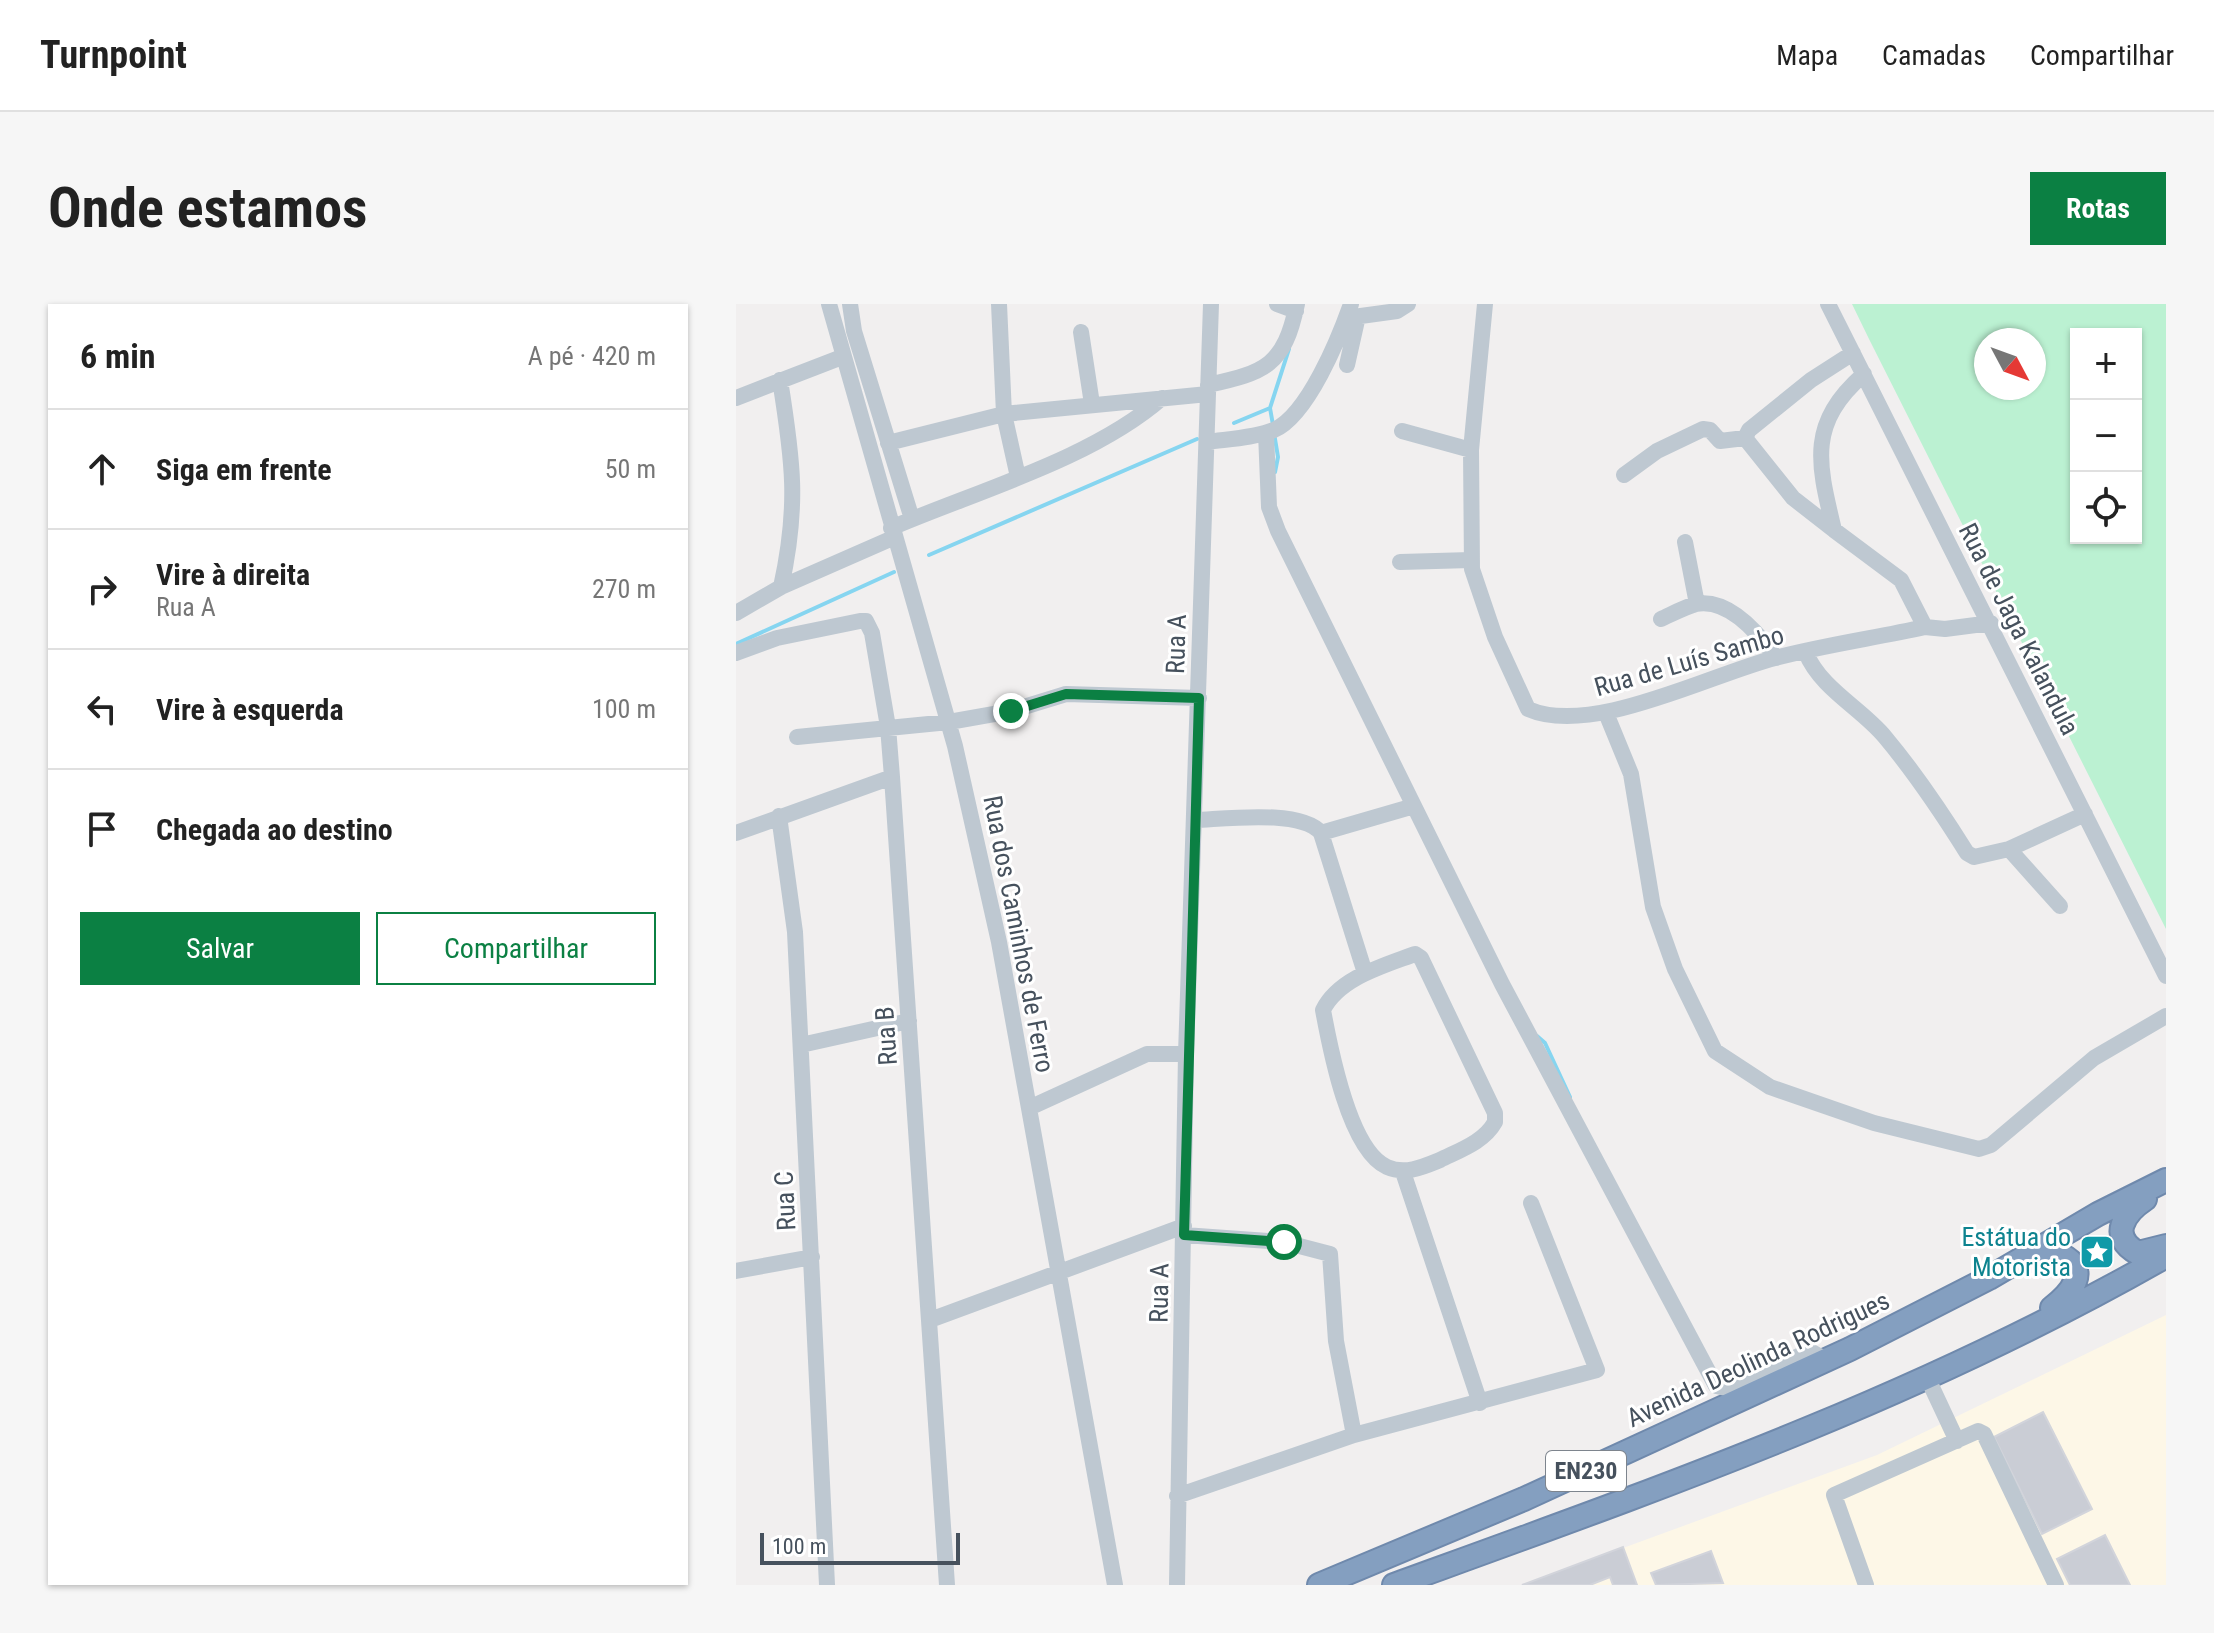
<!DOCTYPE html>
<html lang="pt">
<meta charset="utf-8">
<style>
body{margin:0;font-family:"Roboto Condensed",sans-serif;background:#f6f6f6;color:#222}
.controls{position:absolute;right:24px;top:24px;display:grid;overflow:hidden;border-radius:0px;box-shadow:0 2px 6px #0004}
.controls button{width:72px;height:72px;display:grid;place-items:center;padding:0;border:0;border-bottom:2px solid #e0e0e0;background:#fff;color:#222;font:40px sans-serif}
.compass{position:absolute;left:1238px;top:24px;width:72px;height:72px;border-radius:50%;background:#fff;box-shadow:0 2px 6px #0004;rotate:131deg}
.scale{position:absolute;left:24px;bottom:20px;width:200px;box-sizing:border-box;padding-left:8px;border:4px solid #46515d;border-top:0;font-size:22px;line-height:28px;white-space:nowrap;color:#46515d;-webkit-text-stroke:6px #fff;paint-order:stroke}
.stop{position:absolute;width:24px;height:24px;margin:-18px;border:6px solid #0b8043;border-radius:50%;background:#fff}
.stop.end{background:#0b8043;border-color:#fff;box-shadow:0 2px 8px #0008}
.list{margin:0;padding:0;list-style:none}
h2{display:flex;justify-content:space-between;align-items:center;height:104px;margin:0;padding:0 32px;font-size:34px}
h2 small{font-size:26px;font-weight:400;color:#767676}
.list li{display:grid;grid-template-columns:52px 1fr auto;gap:24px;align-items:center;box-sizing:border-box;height:120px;padding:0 32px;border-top:2px solid #e0e0e0}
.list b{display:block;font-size:30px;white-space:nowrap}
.list p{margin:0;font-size:26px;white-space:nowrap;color:#767676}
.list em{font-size:26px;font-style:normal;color:#767676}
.actions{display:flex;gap:16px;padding:24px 32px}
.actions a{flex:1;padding:18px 0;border:2px solid #0b8043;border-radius:0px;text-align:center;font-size:28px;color:#0b8043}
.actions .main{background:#0b8043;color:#fff}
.icon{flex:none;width:44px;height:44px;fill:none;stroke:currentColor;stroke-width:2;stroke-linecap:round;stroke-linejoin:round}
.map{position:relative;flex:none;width:1430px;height:1281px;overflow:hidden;border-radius:0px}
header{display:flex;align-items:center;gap:48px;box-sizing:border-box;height:112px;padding:0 40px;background:#fff;border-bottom:2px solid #e0e0e0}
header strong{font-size:38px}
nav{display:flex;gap:44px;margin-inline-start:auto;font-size:28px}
.intro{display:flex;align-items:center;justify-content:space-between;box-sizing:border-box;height:192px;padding:0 48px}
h1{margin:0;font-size:56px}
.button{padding:20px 36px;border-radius:0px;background:#0b8043;color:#fff;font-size:28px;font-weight:700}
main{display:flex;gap:48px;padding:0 48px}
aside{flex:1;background:#fff;border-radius:0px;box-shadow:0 2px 6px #0004}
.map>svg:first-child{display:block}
.commercial{fill:#fdf7e7}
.green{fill:#bbf1d2;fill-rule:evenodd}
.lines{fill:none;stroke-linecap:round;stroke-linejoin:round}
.stream{stroke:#86d5f0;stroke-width:4}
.building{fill:#cacdd5;stroke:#d2d4db;stroke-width:2}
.highway-casing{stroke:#6f89ac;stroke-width:26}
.minor{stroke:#bec8d1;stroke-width:16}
.highway{stroke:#849fc0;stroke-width:22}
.route{stroke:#0b8043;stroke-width:10}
.labels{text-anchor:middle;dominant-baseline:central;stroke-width:6;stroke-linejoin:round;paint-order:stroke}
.shield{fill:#fff;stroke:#7e858e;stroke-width:2}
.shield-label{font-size:24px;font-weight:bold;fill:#46515d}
.street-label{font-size:26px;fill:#46515d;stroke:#fff}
.culture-label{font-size:26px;fill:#0d838f;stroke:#fff;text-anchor:end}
</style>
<header>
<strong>Turnpoint</strong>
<nav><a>Mapa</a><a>Camadas</a><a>Compartilhar</a></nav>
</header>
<div class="intro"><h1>Onde estamos</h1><a class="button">Rotas</a></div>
<main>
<aside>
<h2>6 min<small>A pé · 420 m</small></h2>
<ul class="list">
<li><svg class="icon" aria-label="ahead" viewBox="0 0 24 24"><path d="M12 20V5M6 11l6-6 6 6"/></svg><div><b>Siga em frente</b></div><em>50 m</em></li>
<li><svg class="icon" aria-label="right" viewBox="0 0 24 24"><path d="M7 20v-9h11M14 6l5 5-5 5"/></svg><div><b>Vire à direita</b><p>Rua A</p></div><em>270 m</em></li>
<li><svg class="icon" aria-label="left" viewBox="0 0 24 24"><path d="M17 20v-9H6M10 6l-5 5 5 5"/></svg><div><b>Vire à esquerda</b></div><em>100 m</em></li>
<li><svg class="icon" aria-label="arrive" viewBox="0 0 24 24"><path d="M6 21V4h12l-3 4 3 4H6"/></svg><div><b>Chegada ao destino</b></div></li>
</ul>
<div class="actions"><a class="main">Salvar</a><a>Compartilhar</a></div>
</aside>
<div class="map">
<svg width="1430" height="1281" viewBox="0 0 1430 1281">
<rect width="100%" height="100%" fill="#f1efef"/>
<path class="commercial" d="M1430,1011V1281H786L1141,1151Z"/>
<path class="green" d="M1116,0H1430V625L1133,35ZM1340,30H1400V234H1340ZM1250,36H1298V84H1250Z"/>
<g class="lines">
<path class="stream" d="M498,119L534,104
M537,121L534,104L553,45
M538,129L542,153L539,168
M193,251L461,135
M0,340L158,268
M801,732L809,739L834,793"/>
</g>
<path class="building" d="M1307,1108L1356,1205L1306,1230L1258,1133Z
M1369,1231L1394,1281H1334L1321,1255Z
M887,1243L901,1281H877L874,1273L854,1281H786Z
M975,1247L987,1279L920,1281L915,1269Z"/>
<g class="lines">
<g class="highway-casing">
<path id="highway" d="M1409,895C1388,909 1372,933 1402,949L1430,942
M1296,956L1325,951C1356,966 1334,990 1316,1004
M583,1281L788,1195L1114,1045L1253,974L1362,910L1430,876
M658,1281C925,1184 1182,1094 1430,952"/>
</g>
<path class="minor" d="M93,0L219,442L263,638L379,1281
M114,0L118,27L176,215
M263,0L268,110L282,173
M541,0L560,7
M749,0L735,146L736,265L759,333L792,405C855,433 973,371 1039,354C1088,341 1139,334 1189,323L1209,325L1255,319
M1092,0L1430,672
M610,14L661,7L672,0
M345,28L356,100
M611,61L622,12
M1128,70C1071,120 1082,159 1098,226L1165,276L1189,323
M472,81C530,68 548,62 561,0
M0,94L106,53
M666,127L735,146
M530,129L533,203L542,227L766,680L980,1082L990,1084L1074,1047L1090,1056
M471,138C492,135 518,134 538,126C572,111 603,34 615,0
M152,139L268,110L472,90
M888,171L921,147L967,125L974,126L984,137L1009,134
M155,224C241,187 356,155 426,94
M1098,226L1057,194L1009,134L1013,126L1075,76L1117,49
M949,238L961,300
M664,258L735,256
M45,283L159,233
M0,309L45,283C63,202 57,157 44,76
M925,315C936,310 949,303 960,300C993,294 1023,330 1040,354
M0,349L41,334L124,317H130L136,329L152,423L156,473L211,1281
M1070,349C1085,385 1125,404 1149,433C1180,470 1206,509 1231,549L1238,553L1273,545L1349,510
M870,409L895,470L917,603L939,665L979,747L1034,783L1138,819L1243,845L1255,841L1358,754L1430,712
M61,433L213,418L275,407L330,390L463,394
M43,512L59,628L91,1281
M459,516C489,515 565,505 585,529L629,669
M0,529L156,473
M585,529L678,502
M1273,545L1324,602
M679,650L685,654L759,809V818C748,838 724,846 704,856C687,863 669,871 651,863C613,846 594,744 587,706C603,674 647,662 679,650Z
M65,741L173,717
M293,804L411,750H450
M667,868L744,1099
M448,931L548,938L594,950L600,1037L618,1131
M0,967L76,953
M194,1016L448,922
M1192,1075L1221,1137
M441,1192L618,1131L861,1066L795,899
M441,1281L450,750L475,0
M1130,1281L1098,1191L1242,1127L1248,1130L1320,1281"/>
<use href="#highway" class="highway"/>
</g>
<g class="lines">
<path class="route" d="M275,407L330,390L463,394L448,931L548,938"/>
</g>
<defs>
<g id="sight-square" transform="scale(1.8)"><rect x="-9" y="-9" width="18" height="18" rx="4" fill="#0f9aa8" stroke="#fff"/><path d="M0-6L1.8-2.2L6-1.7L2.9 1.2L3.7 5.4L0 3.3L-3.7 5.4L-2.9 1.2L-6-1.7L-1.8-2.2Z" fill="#fff"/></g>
</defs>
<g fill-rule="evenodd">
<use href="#sight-square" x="1361" y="948"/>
</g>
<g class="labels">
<rect class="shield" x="810" y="1147" width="80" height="40" rx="6"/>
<g class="shield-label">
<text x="850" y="1167">EN230</text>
</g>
<g class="street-label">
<text transform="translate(1283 325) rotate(63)">Rua de Jaga Kalandula</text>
<text transform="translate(440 340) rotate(-88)">Rua A</text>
<text transform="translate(953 357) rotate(-16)">Rua de Luís Sambo</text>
<text transform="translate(283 630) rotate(79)">Rua dos Caminhos de Ferro</text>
<text transform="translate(150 732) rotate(-94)">Rua B</text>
<text transform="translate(49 897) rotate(-93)">Rua C</text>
<text transform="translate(423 989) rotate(-89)">Rua A</text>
<text transform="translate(1022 1055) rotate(-25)">Avenida Deolinda Rodrigues</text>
</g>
<g class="culture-label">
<text x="1335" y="933">Estátua do<tspan x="1335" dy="30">Motorista</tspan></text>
</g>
</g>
</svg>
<div class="controls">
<button>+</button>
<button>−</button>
<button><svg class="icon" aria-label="locate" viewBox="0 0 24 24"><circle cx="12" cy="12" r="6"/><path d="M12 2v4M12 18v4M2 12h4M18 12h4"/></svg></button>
</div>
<svg class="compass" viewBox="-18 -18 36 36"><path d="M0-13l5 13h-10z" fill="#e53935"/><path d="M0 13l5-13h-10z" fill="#767676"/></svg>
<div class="scale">100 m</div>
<div class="stop" style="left:548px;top:938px"></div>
<div class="stop end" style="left:275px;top:407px"></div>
</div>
</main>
